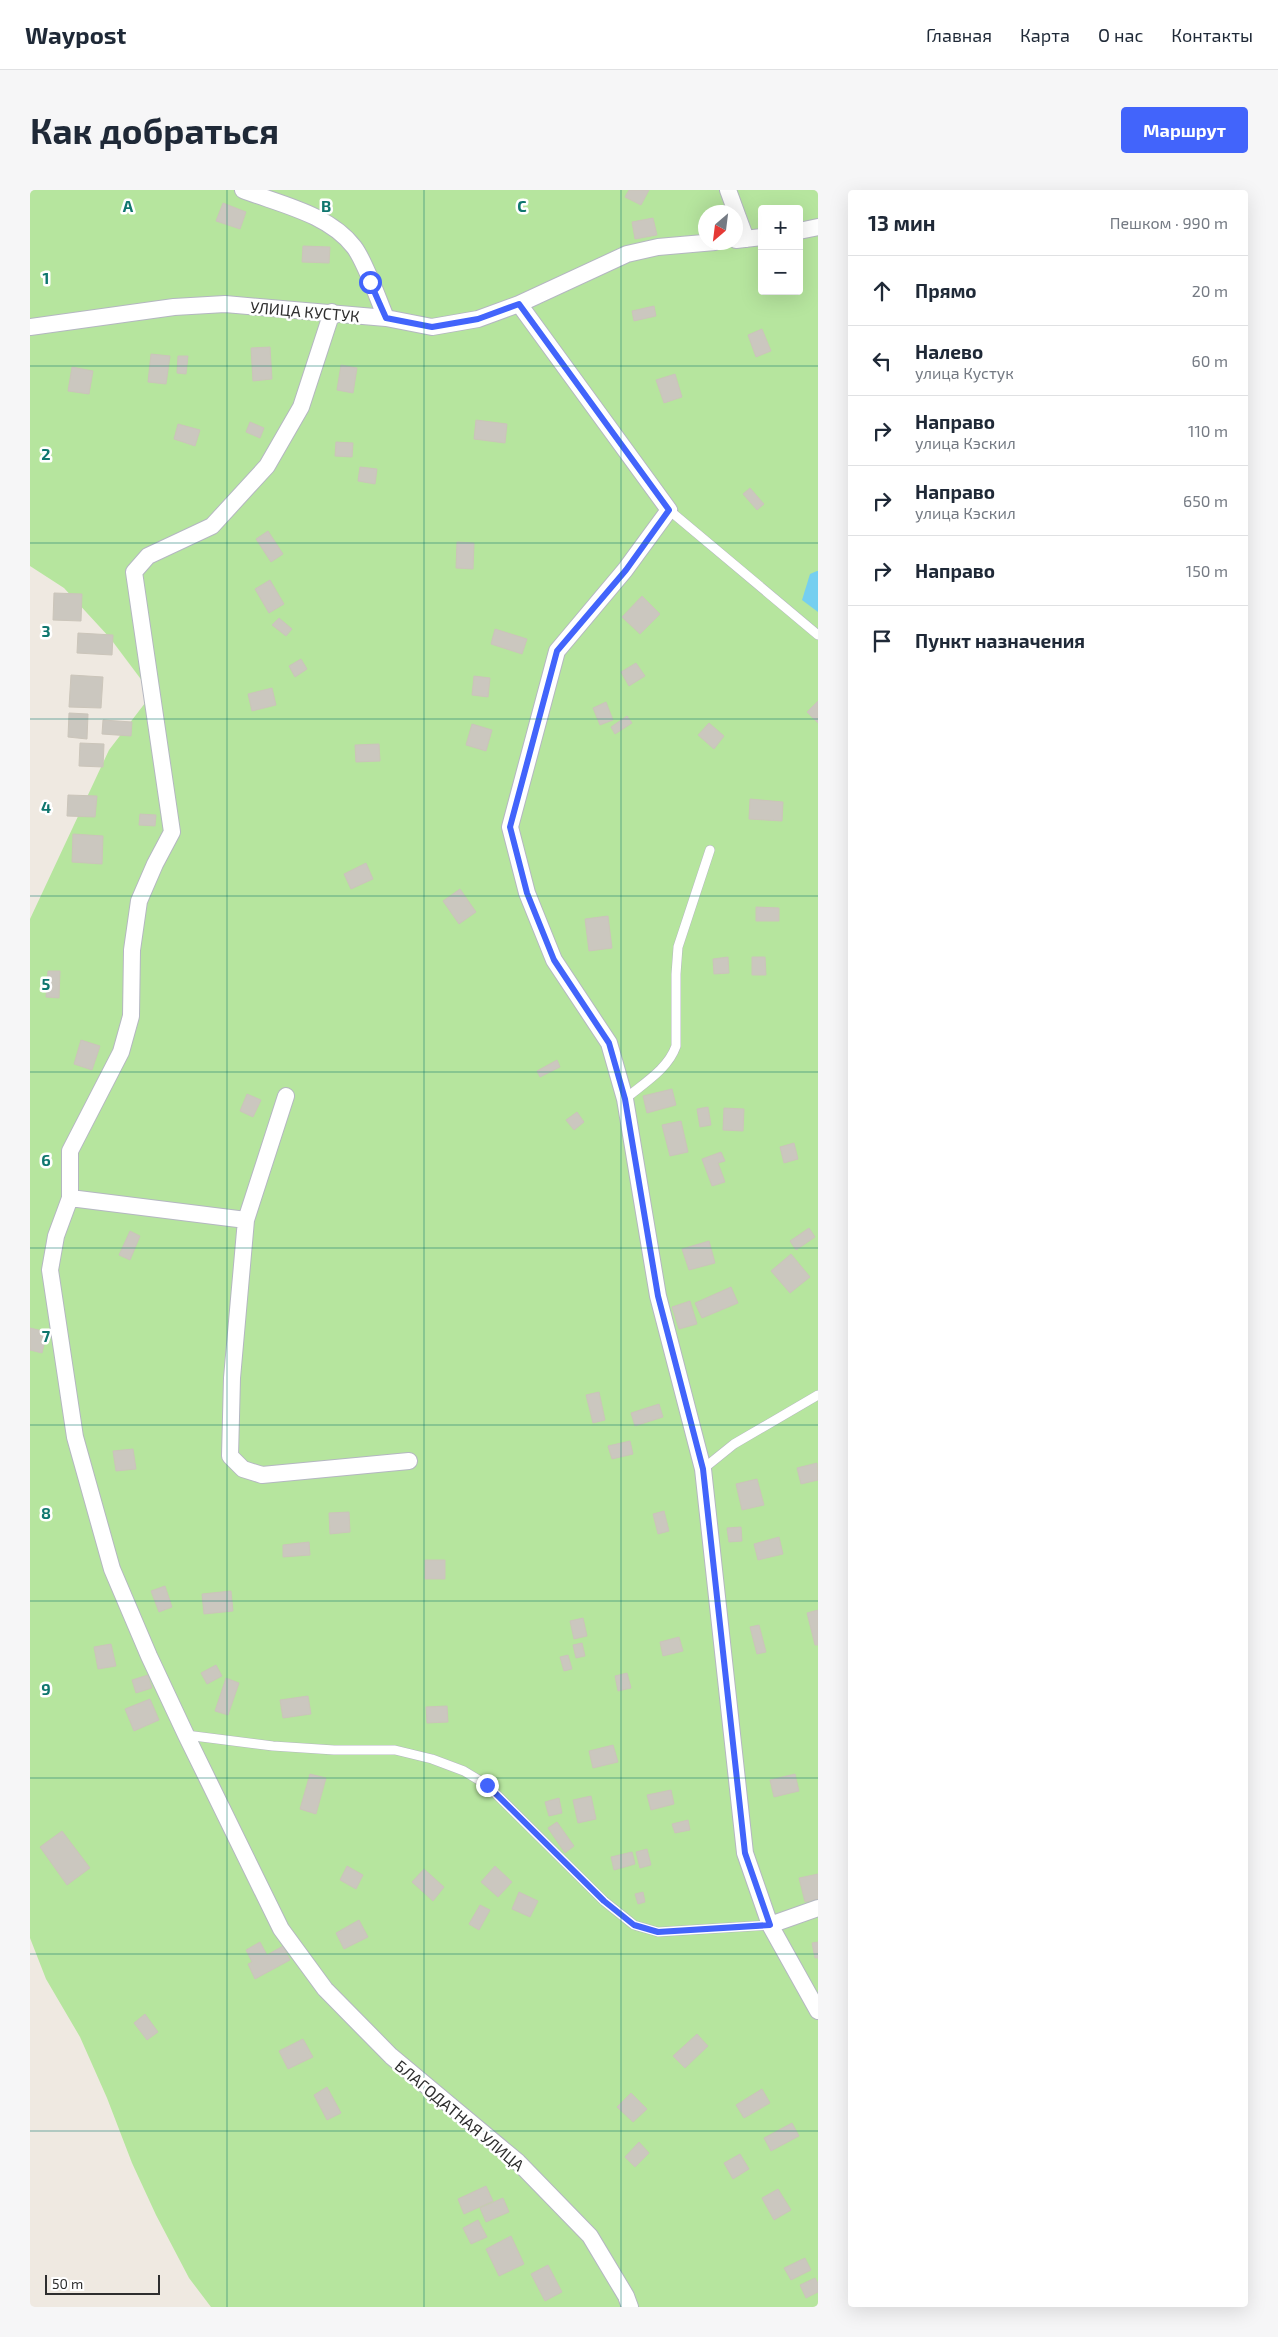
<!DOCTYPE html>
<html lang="ru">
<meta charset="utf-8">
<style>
body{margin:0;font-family:"Exo 2",sans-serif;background:#f6f6f7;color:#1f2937}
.controls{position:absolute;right:15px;top:15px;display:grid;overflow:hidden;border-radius:5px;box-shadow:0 5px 20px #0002}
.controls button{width:45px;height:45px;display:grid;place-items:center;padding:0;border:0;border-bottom:1px solid #e0e1e3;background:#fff;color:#1f2937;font:25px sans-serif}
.compass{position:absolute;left:668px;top:15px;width:45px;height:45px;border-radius:50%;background:#fff;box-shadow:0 5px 20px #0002;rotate:208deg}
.scale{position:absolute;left:15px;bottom:12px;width:115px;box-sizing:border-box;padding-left:5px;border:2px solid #2e2e2e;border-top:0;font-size:14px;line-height:18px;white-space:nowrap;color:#2e2e2e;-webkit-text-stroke:4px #fff;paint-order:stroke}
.stop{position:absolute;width:15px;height:15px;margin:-11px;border:4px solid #4264fb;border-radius:50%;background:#fff}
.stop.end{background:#4264fb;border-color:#fff;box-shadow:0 1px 5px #0008}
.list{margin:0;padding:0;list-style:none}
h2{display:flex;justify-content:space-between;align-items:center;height:65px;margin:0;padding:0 20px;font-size:21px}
h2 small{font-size:16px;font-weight:400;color:#747a83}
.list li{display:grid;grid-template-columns:32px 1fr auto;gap:15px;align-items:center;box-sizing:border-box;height:70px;padding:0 20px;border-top:1px solid #e0e1e3}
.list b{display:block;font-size:19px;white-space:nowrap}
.list p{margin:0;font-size:16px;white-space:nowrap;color:#747a83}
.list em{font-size:16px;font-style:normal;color:#747a83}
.icon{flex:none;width:28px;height:28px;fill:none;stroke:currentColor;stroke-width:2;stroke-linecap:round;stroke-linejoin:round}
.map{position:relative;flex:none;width:788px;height:2117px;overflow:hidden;border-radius:5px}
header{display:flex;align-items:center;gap:30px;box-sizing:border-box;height:70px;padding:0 25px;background:#fff;border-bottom:1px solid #e0e1e3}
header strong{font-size:24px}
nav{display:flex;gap:28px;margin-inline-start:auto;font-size:18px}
.intro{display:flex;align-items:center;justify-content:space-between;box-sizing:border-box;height:120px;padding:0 30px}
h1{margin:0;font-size:35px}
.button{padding:12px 22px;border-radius:5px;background:#4264fb;color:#fff;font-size:18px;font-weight:700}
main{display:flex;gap:30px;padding:0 30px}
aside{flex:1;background:#fff;border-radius:5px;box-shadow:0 5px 20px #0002}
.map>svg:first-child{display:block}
.green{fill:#b6e59e;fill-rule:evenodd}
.water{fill:#75cff0}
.building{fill:#cbc7bf;stroke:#cbc5ba}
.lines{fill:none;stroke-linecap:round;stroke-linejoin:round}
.lane-casing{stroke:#b4b7c1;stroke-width:10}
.street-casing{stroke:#b4b7c1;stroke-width:18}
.lane{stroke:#fff;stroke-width:9}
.street{stroke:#fff;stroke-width:16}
.route{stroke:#4264fb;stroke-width:6}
.grid{fill:none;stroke:#0f766e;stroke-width:1;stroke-opacity:0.55}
.labels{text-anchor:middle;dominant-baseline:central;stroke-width:5;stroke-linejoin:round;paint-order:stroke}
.street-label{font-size:16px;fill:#2e2e2e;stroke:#fff}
.grid-label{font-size:16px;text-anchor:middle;font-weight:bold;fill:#0f766e;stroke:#fff;stroke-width:5;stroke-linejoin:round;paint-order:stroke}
</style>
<header>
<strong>Waypost</strong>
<nav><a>Главная</a><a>Карта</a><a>О нас</a><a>Контакты</a></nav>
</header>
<div class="intro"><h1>Как добраться</h1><a class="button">Маршрут</a></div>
<main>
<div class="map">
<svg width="788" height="2117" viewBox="0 0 788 2117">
<rect width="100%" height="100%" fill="#efe9e1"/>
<path class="green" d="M0,0H788V2117H181L159,2088L126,2025L102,1973L77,1908L50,1847L16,1789L0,1748V729L79,560L122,504L80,448L34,398L0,376ZM732,19H769V101H732ZM676,22H706V52H676Z"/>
<path class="water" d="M787,381H788V422L772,410L780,384Z"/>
<path class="building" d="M599,0H619L611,15L595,7Z
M193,13L216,22L210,39L186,31Z
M623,28L627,45L605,49L602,32Z
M273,56L300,57L299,73L272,72Z
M624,116L626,126L604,131L602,121Z
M732,139L741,161L726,167L718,145Z
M240,157L242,189L223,191L221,158Z
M121,164L140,166L136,194L118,192Z
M148,166H158L156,184L147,183Z
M311,175L327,178L323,203L307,200Z
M42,177L63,181L59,204L38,201Z
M645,184L652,207L634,213L626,190Z
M446,230L477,234L475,253L444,249Z
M220,232L234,238L230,248L216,242Z
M148,234L170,240L165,256L144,249Z
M306,252L323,253L322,267L305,266Z
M330,277L347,279L345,294L328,291Z
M720,298L734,314L727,320L713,304Z
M238,341L253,364L241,372L226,349Z
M427,352L444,353L443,379L426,378Z
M240,390L254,414L239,423L225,399Z
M24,403L52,404L51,431L23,430Z
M612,406L630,424L610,444L592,427Z
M249,428L262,439L256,446L242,435Z
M465,439L497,449L492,464L461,454Z
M48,443L83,445L82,465L47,463Z
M271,469L277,479L265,487L259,476Z
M606,473L615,486L599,496L591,482Z
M41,485L73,487L71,518L39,517Z
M444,486L460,488L458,507L442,505Z
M242,498L246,515L222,521L218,504Z
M788,511V533L777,522Z
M576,512L583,530L570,535L563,518Z
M39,523L58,524L57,549L38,547Z
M597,526L602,533L585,544L581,537Z
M73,530L102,532L101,546L72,544Z
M679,533L694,546L684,559L668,545Z
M442,534L462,540L456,561L436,555Z
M50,553L74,554L73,577L49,576Z
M349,554L350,571L326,572L325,555Z
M38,605L67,606L65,627L37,626Z
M720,609L753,612L752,631L719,629Z
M110,624L126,625L125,636L109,635Z
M43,644L73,646L72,674L42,672Z
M336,673L343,689L321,699L314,684Z
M430,699L446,722L429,734L413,711Z
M726,717L749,718V731H726Z
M578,726L582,758L559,761L555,729Z
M698,767L699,783L684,784L683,769Z
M722,767H735L736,785H722Z
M18,781H30L29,808L16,807Z
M51,850L70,856L62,880L44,874Z
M527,870L530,877L510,887L507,881Z
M642,899L646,915L617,923L613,906Z
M217,904L231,910L223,927L210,921Z
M678,917L681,935L670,937L667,919Z
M694,918L714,919L713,941L693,940Z
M547,922L554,932L544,940L536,930Z
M651,931L658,962L640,966L632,935Z
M764,953L768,969L754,973L750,957Z
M691,962L695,971L688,973L695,992L682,996L672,969Z
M779,1038L785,1047L766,1060L760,1051Z
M100,1041L110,1046L100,1070L89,1065Z
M679,1051L685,1073L659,1080L652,1059Z
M761,1064L780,1087L760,1103L741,1081Z
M701,1097L708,1113L672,1128L665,1113Z
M660,1111L667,1134L649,1139L642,1117Z
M0,1138L17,1142L12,1163L0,1160Z
M569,1202L575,1230L563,1233L556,1205Z
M629,1214L633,1227L605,1236L601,1223Z
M600,1251L603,1264L582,1269L578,1256Z
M103,1259L106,1279L86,1281L83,1261Z
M787,1273L788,1290L771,1294L767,1278Z
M727,1289L734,1315L712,1320L706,1294Z
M634,1321L639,1341L628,1344L623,1324Z
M319,1322L320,1342L300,1344L299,1323Z
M711,1337L712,1351L699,1352L697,1338Z
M749,1347L753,1364L728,1370L724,1354Z
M279,1352L280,1365L253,1367V1355Z
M395,1370H415V1389H395Z
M135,1396L142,1417L129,1422L121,1401Z
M201,1401L203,1421L174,1424L172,1404Z
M788,1420V1455H785L777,1423Z
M553,1428L557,1446L544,1449L540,1431Z
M729,1435L736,1462L727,1464L720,1437Z
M649,1447L653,1461L633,1466L630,1452Z
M552,1453L555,1466L546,1468L543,1455Z
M81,1454L86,1476L68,1479L64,1457Z
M538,1465L542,1479L534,1481L530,1467Z
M186,1475L192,1486L177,1494L171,1483Z
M597,1483L601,1498L588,1501L585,1486Z
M118,1485L122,1498L106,1503L102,1490Z
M196,1488L209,1493L198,1525L185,1521Z
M278,1506L281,1524L253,1528L250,1510Z
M120,1509L129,1530L104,1541L95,1519Z
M417,1516L418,1532L397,1533L396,1517Z
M583,1555L588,1572L563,1578L559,1561Z
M280,1584L296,1588L286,1624L270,1619Z
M765,1584L769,1601L744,1607L740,1590Z
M641,1600L644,1614L621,1620L617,1605Z
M561,1606L566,1629L548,1633L543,1610Z
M529,1608L532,1623L519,1626L515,1612Z
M658,1630L660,1640L645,1643L642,1634Z
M527,1632L544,1656L535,1663L518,1638Z
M32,1641L60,1678L37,1695L10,1657Z
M617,1659L621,1675L610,1678L606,1662Z
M602,1662L605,1674L584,1680L581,1667Z
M317,1676L333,1685L326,1699L310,1690Z
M465,1676L482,1692L468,1707L451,1692Z
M394,1679L414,1697L403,1711L382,1692Z
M788,1684V1709L775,1712L769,1688Z
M489,1702L508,1711L500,1727L482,1719Z
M613,1702L615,1712L608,1714L605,1704Z
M450,1715L460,1720L449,1740L439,1734Z
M329,1730L338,1747L314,1759L306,1743Z
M230,1752L237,1765L253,1756L260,1770L225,1789L218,1774L222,1772L216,1760Z
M788,1752V1768H785L782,1753Z
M115,1824L128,1842L117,1850L104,1833Z
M667,1844L678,1856L655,1878L643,1866Z
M273,1849L283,1867L258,1879L249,1861Z
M297,1897L311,1923L297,1930L284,1905Z
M732,1899L740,1913L714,1928L706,1915Z
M601,1903L617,1919L603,1932L587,1917Z
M762,1933L769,1946L741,1961L734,1948Z
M609,1952L619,1963L605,1977L595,1967Z
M710,1964L719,1979L703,1989L694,1973Z
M456,1996L463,2011L434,2024L428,2009Z
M748,1999L761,2020L744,2030L732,2008Z
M473,2008L479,2022L456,2032L450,2018Z
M448,2030L457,2047L441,2054L433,2038Z
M481,2046L494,2074L469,2086L456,2059Z
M775,2068L781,2080L761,2090L754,2078Z
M518,2075L532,2102L515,2111L501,2084Z
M785,2088L788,2093V2102L776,2108L770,2095Z"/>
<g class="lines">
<g class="lane-casing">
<path id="lane" d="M639,320L788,445
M595,909C614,893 638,879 646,856V784L648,757L680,660
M673,1279L704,1254L788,1205
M156,1545L243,1556L304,1560H365L402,1569L434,1581L457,1595L574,1711L604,1735L628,1742L740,1735"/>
</g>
<g class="street-casing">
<path id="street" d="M213,0C249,14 299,24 324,57C335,71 348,109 356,128
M698,0L716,49
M769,41L788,37
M706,50L732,47
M489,114L639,320L595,380L527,461L480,637L497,703L524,770L579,853L595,909L628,1106L673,1279L715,1663L740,1735L788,1821
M302,122L271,217L237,276L182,336L118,366L104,382L142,642L125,674L109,711L102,760L101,826L91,862L40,961V1008L26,1046L20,1080L45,1247L82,1379L119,1466L156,1545L251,1739L295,1799L361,1866L488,1972L560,2046L596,2106L600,2117
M0,137L144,117L195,114L356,128L402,137L448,129L489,114L597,64L628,57L685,52
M40,1008L216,1030L202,1188L200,1266L213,1279L232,1285L379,1271
M216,1030L256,906
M740,1735L788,1718"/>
</g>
<use href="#lane" class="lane"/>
<use href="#street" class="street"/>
</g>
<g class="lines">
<path class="route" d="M340,92L356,128L402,137L448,129L489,114L639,320L596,380L527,461L480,637L497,703L524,770L579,853L595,909L628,1106L673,1279L715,1663L740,1735L628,1742L604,1735L574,1711L457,1595"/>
</g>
<path class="grid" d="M197,0V2117M394,0V2117M591,0V2117M0,176H788M0,353H788M0,529H788M0,706H788M0,882H788M0,1058H788M0,1235H788M0,1411H788M0,1588H788M0,1764H788M0,1941H788"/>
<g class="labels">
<g class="street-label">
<text transform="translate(275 121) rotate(5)">УЛИЦА КУСТУК</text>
<text transform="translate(430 1925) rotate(40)">БЛАГОДАТНАЯ УЛИЦА</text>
</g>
</g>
<g class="grid-label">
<text x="98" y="22">A</text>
<text x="296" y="22">B</text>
<text x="492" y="22">C</text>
<text x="16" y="94">1</text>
<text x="16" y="270">2</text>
<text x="16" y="447">3</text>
<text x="16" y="623">4</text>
<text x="16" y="800">5</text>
<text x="16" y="976">6</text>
<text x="16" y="1152">7</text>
<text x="16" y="1329">8</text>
<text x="16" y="1505">9</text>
</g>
</svg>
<div class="controls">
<button>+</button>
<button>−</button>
</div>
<svg class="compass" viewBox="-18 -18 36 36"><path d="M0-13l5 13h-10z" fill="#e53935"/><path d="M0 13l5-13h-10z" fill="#747a83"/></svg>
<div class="scale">50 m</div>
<div class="stop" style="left:340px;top:92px"></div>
<div class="stop end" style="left:457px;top:1595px"></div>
</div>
<aside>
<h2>13 мин<small>Пешком · 990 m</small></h2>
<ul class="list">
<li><svg class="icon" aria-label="ahead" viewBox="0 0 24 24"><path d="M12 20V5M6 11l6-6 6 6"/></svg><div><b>Прямо</b></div><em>20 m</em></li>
<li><svg class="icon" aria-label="left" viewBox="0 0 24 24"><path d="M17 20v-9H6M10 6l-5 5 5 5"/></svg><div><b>Налево</b><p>улица Кустук</p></div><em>60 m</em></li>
<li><svg class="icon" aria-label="right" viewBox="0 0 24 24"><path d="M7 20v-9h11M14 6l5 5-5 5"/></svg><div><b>Направо</b><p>улица Кэскил</p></div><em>110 m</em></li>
<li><svg class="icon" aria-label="right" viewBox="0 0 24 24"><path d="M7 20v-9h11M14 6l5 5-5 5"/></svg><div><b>Направо</b><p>улица Кэскил</p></div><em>650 m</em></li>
<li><svg class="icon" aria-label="right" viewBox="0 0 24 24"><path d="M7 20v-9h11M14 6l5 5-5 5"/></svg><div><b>Направо</b></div><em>150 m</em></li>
<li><svg class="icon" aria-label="arrive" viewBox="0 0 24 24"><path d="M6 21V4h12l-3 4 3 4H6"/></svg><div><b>Пункт назначения</b></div></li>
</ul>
</aside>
</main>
